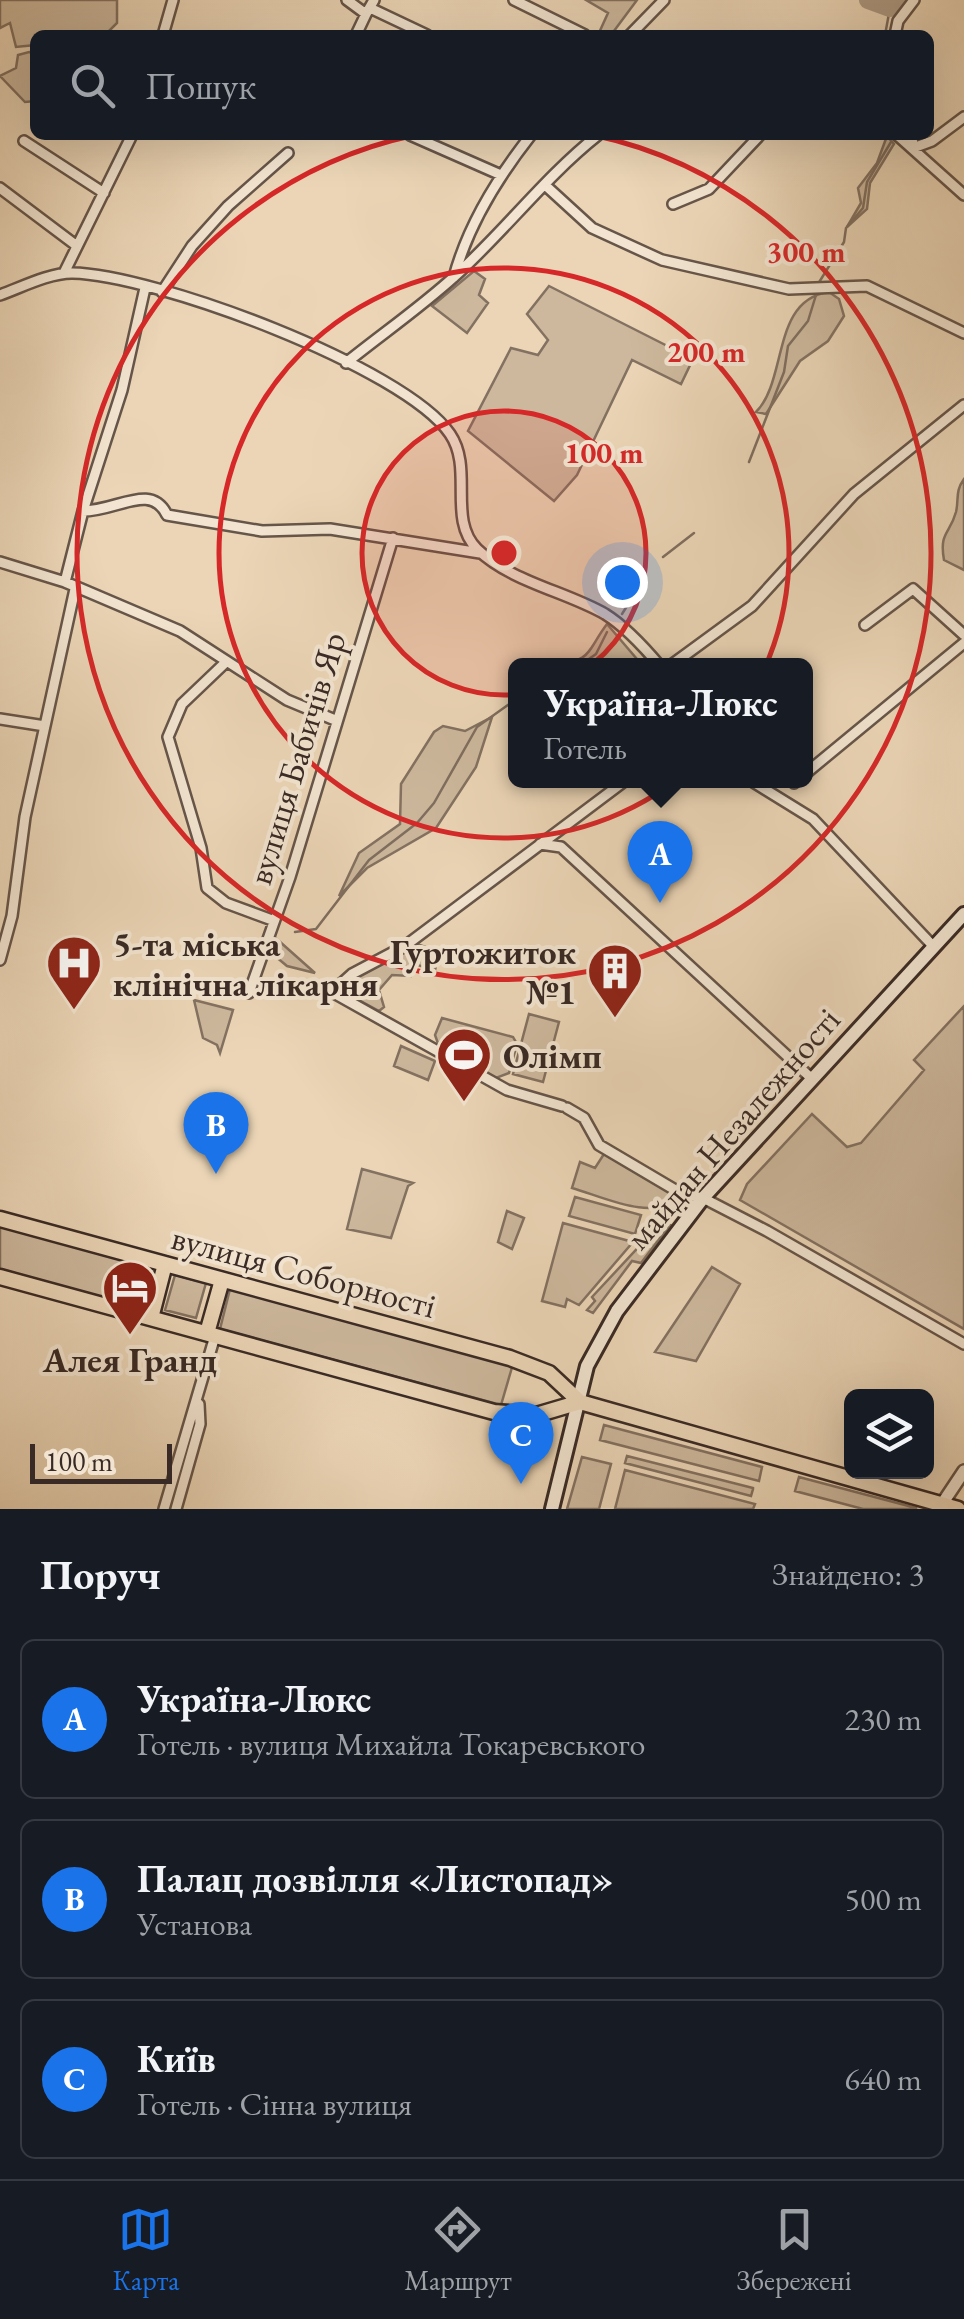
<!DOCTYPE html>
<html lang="uk">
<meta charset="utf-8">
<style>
body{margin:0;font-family:"EB Garamond",serif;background:#20242c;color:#f1f3f6}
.controls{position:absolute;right:30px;bottom:30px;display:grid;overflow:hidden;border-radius:15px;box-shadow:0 10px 40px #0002}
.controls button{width:90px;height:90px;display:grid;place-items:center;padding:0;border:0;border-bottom:2px solid #363941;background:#171b24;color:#f1f3f6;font:50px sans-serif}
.scale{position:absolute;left:30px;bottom:25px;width:142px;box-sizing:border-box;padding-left:10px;border:5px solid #392a25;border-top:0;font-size:28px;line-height:35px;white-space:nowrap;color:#392a25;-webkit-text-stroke:8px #f2e4d0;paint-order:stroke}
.you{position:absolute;left:622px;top:582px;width:35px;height:35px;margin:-25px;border:8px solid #fff;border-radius:50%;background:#1a73e8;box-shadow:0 0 0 15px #1a73e833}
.badge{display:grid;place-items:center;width:65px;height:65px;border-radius:50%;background:#1a73e8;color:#fff;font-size:32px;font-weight:700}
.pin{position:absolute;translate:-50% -82px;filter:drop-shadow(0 2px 5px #0008)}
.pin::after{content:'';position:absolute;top:52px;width:35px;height:30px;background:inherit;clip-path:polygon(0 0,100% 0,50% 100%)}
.popup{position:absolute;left:508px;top:658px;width:305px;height:130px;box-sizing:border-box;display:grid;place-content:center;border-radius:15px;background:#171b24;filter:drop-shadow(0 2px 8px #0005);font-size:32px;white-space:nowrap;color:#9ea1a6}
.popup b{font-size:38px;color:#f1f3f6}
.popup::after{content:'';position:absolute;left:50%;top:100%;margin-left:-20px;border:20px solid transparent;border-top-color:#171b24}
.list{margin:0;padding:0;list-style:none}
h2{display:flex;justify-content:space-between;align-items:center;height:130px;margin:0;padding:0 40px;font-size:42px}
h2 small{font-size:32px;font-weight:400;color:#9ea1a6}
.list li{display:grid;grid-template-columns:65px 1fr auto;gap:30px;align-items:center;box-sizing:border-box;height:160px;margin:0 20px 20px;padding:0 20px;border:2px solid #363941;border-radius:15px}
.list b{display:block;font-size:38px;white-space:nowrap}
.list p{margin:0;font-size:32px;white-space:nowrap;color:#9ea1a6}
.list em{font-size:32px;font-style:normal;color:#9ea1a6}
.icon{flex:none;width:55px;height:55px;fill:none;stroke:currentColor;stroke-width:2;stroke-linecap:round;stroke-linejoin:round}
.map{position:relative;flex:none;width:964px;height:1509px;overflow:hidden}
.search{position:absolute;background:#171b24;box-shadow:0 10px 40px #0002;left:30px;right:30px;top:30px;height:110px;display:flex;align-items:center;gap:25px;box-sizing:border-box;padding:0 35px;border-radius:15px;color:#9ea1a6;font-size:38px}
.sheet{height:670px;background:#171b24}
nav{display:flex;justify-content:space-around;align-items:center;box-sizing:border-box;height:140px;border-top:2px solid #363941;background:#171b24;font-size:28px;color:#9ea1a6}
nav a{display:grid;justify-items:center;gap:5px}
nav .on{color:#1a73e8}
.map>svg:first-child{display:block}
.green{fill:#cdb89d;stroke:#837161;stroke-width:2.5}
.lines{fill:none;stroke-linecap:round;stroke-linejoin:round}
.stream{stroke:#7f6e5f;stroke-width:2.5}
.river{stroke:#ae9b85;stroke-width:18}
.minor-casing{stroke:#665549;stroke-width:14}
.tertiary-casing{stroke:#665549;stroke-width:16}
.secondary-casing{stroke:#392a25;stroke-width:18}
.primary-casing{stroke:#392a25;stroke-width:19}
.minor{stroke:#f2e4d0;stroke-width:9}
.tertiary{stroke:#f2e4d0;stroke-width:11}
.secondary{stroke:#f2e4d0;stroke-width:12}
.primary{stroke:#ebd5b6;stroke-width:14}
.ring{fill:none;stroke:#d62828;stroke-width:5}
.labels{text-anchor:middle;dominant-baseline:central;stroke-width:8;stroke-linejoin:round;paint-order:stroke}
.street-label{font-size:35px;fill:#392a25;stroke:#f2e4d0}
.poi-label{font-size:35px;font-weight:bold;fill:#392a25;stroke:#f2e4d0;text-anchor:start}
.centre{fill:#d62828;stroke:#f2e4d0;stroke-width:5}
.ring-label{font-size:30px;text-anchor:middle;font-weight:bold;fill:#d62828;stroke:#f2e4d0;stroke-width:8;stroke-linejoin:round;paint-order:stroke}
</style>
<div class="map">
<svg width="964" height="1509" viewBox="0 0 964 1509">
<rect width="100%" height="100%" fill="#ebd5b6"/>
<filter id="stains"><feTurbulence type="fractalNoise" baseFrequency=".002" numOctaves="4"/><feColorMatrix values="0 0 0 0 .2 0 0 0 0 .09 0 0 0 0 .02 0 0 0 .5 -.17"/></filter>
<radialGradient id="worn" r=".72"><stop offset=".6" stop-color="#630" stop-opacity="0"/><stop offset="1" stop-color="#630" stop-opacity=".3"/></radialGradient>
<path class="green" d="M0,0H117V23L105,35H35V45L16,47L10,23L0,28Z
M586,0H637L611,35H598L608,13Z
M29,52L35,54V101L25,102L0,76L16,68L18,55Z
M887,136L894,144L870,183L867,209L847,227L861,203L858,188L877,163Z
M474,271L485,279L479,295L488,303L467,333L432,306Z
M549,286L693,359L681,384L632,360L577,475L554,501L468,431L511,348L538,355L548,340L527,314Z
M829,292L839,299L844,316L828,341L800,361L766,414L756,412C788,380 771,300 829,292Z
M964,479V570L944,560C939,532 950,534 956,512C959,499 955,491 964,479Z
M607,624L642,665H553C593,661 586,652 607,624Z
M492,717L476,767L436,828L367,868L339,896L359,853L400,824L401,784L434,732L443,726L465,731Z
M270,933L315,973L287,966L269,951Z
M414,943L440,952L435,970L414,964L411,976L392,975L379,990L384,1007L379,1011L346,993L355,977Z
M194,1000L233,1010L220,1053L217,1045L203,1038Z
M964,1006V1329L740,1200L747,1184L812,1114L847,1147L861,1143L924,1070L914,1060Z
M529,1014L559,1022L543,1082L513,1074Z
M442,1018L513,1037L517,1044L509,1073L496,1078L440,1049L435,1035Z
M401,1046L435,1061L428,1080L394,1066Z
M604,1154L677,1197C655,1223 601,1196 572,1188L580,1162L595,1168Z
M362,1169L413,1183L408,1186L391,1238L347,1229Z
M575,1197L641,1215L635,1234L569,1216Z
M507,1211L524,1218L512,1249L498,1242Z
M563,1223L633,1242L579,1305L567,1299L565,1307L542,1301Z
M661,1223L670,1225L641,1263L632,1261L593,1313L587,1310L595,1301L592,1297Z
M0,1226L149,1267L138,1307L0,1269Z
M712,1267L740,1284L696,1361L655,1352Z
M175,1275L206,1283L196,1318L165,1310Z
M230,1289L513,1364L501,1405L220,1329Z
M604,1425L762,1467L759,1481L600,1440Z
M627,1456L753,1488V1489L751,1496L625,1463Z
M582,1457L611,1464L599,1509H567Z
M625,1470L755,1504L753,1509H615Z
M799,1477L916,1508V1509H863L795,1491Z"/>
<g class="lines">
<path class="stream" d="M885,35L890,8
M818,284L844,242L846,228L863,208L867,182L891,142
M749,462L784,372L788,346L808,321L816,295
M663,557L694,533
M622,614L639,587
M579,666L596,654L607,632
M295,932L316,929L369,860L417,823L434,803L477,727L515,700"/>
<path class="river" d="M868,0L890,8L904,0"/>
<g class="minor-casing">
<path id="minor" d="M347,0L366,14L374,0
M514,0L585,35
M370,8L427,35
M163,35L173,0
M356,35L366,14
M630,35L664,0
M895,35L898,21L914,0
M410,135L501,175
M897,135L964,195
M912,135L913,148L932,141L964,117
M24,141L104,193
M545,185L592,228L662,260L789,289L867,286L964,333
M0,188L77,246
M673,204L709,189L760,135
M64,273L132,135
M454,277C468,225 498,177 531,135
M145,288L122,390L83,511C117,511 151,482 167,515L262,531L330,529L480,553
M162,292L192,246L228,206L288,153
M0,295C22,287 49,273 72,273C153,274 404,367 450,434C474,469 447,519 477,549C511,582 565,591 605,614C626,627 644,647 660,666
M346,363C382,334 421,307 455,276C505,231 545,177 598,135
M0,562L65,582L180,631L287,700L335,720
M65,582L83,511
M865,625L913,589L964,635
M226,662L182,704L168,737L201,848L207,888L226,903L272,920
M670,666L752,606L854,494L964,405
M0,719L45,726
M805,774L964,643
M750,780L813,819L934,947
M794,783L797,780
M540,844L561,847L811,1078
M0,960L12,916L25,817L75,589
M249,993L290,877L393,538
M562,1106L507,1090L332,992L352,974L405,946L626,780
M567,1108L584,1118L599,1145L682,1194L703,1198L767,1231L964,1344
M164,1509L215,1336
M176,1509L200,1424L199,1404"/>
</g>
<g class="tertiary-casing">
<path id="tertiary" d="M942,1504L964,1471"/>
</g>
<g class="secondary-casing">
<path id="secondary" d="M552,1509L587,1366L617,1311L703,1198L964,914"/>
</g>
<g class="primary-casing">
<path id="primary" d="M0,1219L510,1358L549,1373L580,1402L958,1509
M0,1277L494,1412L536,1415L580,1402
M151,1318L165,1264
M207,1333L222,1280"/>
</g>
<use href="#minor" class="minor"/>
<use href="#tertiary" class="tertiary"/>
<use href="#secondary" class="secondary"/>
<use href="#primary" class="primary"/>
</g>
<circle cx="504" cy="553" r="142" fill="#d62828" fill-opacity=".12"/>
<g class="ring">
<circle cx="504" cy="553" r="142"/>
<circle cx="504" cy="553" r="285"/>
<path d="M593 135A427 427 0 1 1 415 135"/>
</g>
<defs>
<g id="hospital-pin" transform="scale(2.875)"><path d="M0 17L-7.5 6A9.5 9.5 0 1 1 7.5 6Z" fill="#8f2418" stroke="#f2e4d0"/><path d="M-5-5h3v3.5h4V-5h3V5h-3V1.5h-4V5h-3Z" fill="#fff"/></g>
<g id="building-pin" transform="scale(2.875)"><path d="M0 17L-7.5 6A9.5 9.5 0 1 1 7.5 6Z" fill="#8f2418" stroke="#f2e4d0"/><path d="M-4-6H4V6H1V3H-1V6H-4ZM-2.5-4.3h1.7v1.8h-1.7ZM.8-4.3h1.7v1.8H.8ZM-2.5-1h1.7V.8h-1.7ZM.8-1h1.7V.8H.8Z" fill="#fff"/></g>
<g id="stadium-pin" transform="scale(2.875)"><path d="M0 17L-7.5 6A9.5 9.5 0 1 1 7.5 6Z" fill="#8f2418" stroke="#f2e4d0"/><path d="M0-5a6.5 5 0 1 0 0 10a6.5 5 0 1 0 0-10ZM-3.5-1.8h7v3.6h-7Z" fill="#fff"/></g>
<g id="hotel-pin" transform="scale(2.875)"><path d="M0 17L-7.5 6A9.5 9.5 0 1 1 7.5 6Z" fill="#8f2418" stroke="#f2e4d0"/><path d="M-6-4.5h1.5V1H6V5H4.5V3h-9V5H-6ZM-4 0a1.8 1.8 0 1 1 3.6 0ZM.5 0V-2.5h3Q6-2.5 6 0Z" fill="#fff"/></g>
</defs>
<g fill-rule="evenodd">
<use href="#hospital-pin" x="74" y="963"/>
<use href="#building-pin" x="615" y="971"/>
<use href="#stadium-pin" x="464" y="1055"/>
<use href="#hotel-pin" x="130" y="1288"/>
</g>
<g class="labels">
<g class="street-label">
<text transform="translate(296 758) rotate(-73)">вулиця Бабичів Яр</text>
<text transform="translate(732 1128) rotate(-49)">майдан Незалежності</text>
<text transform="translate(304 1271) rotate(15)">вулиця Соборності</text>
</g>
<g class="poi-label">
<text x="113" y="943">5-та міська<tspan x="113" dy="40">клінічна лікарня</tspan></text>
<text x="576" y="951" text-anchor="end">Гуртожиток<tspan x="576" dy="40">№1</tspan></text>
<text x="503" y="1055">Олімп</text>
<text x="130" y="1359" text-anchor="middle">Алея Гранд</text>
</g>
</g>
<circle cx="504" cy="553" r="15" class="centre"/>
<g class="ring-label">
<text x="806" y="262">300 m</text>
<text x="706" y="362">200 m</text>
<text x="604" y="463">100 m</text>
</g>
<rect width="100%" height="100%" filter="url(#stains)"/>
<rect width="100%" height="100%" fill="url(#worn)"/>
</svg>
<div class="controls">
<button><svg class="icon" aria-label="layers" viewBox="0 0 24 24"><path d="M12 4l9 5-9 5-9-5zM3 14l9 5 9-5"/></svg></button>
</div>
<div class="scale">100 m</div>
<div class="you"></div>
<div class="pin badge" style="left:660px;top:903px">A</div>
<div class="popup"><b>Україна-Люкс</b>Готель</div>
<div class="pin badge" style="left:216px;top:1174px">B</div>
<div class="pin badge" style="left:521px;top:1484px">C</div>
<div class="search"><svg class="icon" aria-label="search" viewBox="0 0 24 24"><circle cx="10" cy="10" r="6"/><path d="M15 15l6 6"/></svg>Пошук</div>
</div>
<section class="sheet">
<h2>Поруч<small>Знайдено: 3</small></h2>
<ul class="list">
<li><span class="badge">A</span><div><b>Україна-Люкс</b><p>Готель · вулиця Михайла Токаревського</p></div><em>230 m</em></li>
<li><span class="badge">B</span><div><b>Палац дозвілля «Листопад»</b><p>Установа</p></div><em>500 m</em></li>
<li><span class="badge">C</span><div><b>Київ</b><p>Готель · Сінна вулиця</p></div><em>640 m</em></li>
</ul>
</section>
<nav>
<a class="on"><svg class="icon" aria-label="map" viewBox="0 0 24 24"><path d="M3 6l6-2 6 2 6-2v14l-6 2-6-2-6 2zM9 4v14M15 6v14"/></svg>Карта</a>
<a><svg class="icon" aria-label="directions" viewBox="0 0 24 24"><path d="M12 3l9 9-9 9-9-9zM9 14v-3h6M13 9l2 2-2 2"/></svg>Маршрут</a>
<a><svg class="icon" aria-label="saved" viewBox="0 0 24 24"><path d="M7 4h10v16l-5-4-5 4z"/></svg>Збережені</a>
</nav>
